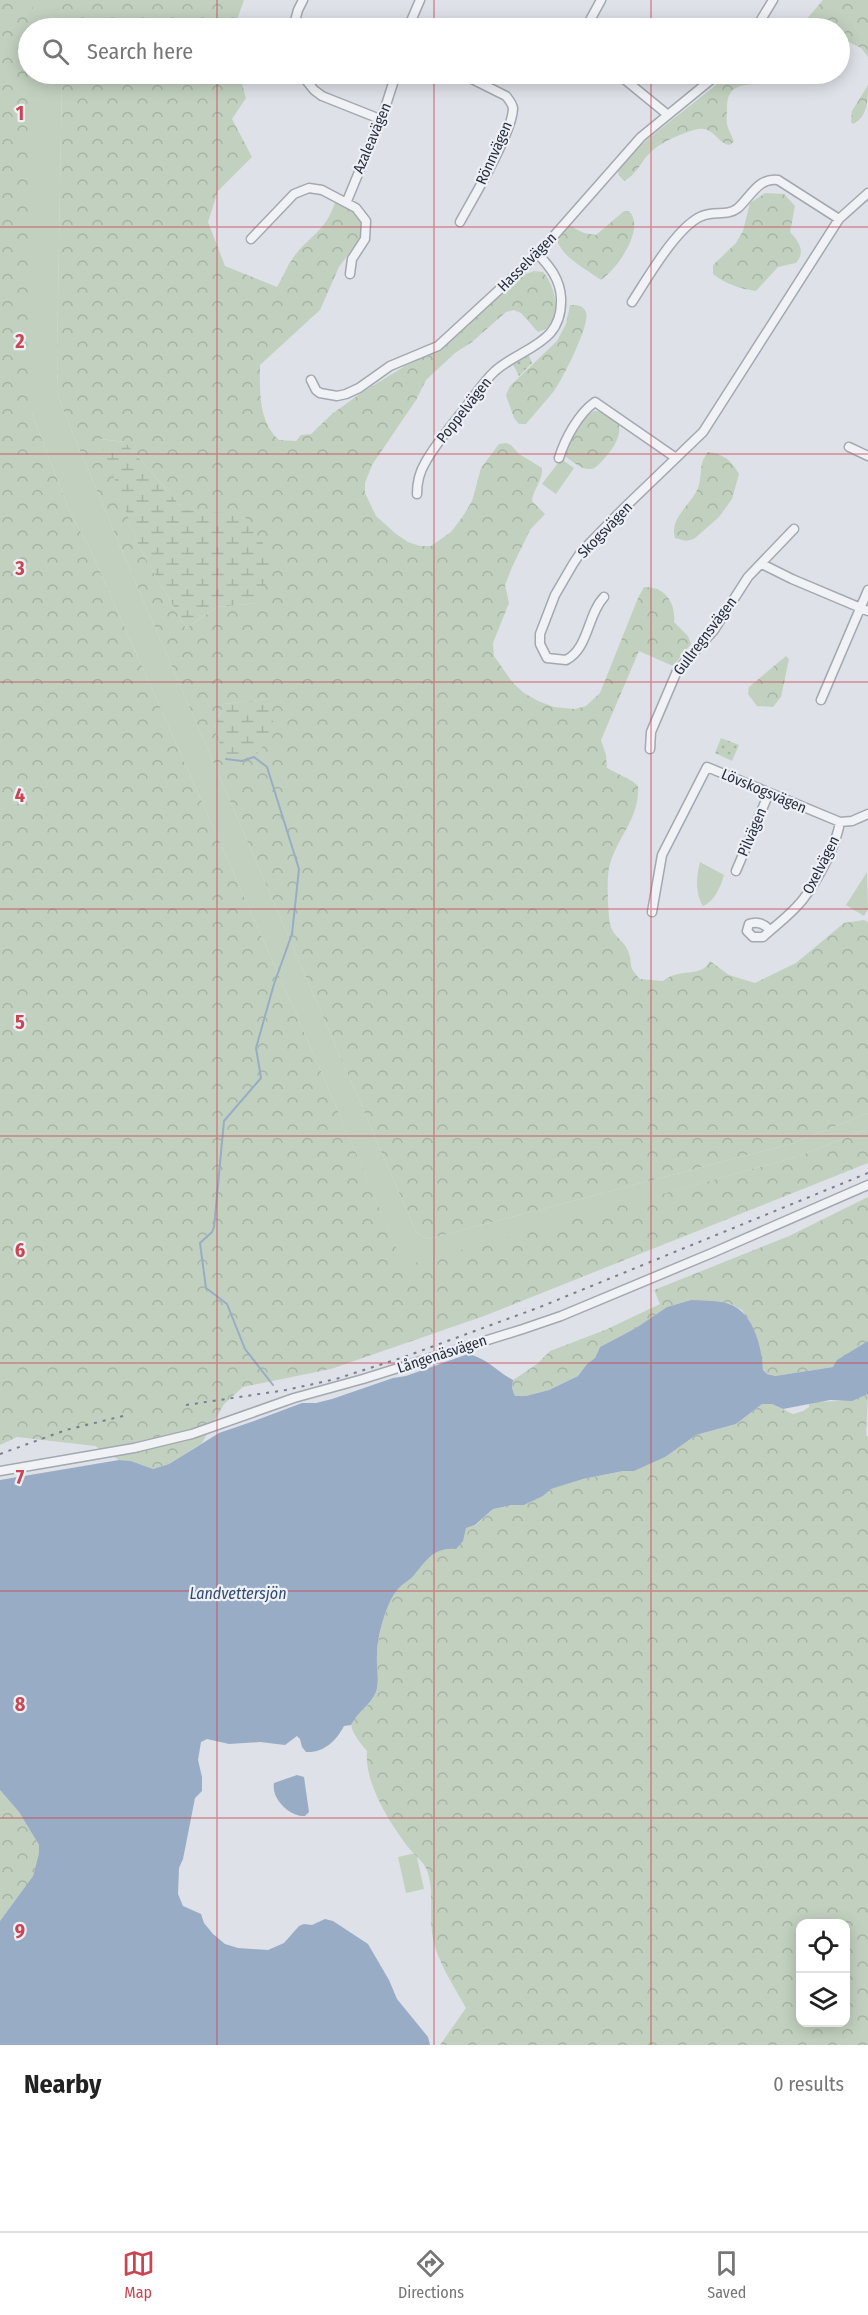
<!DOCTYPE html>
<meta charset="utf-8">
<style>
body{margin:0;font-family:"Fira Sans Condensed",sans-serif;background:#f6f6f6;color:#222}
.controls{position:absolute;right:18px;bottom:18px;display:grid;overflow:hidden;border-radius:12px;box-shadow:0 3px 15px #0003}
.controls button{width:54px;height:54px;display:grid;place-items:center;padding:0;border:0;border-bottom:2px solid #e0e0e0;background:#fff;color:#222;font:30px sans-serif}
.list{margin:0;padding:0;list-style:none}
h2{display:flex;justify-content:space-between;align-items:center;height:78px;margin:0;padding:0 24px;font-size:26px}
h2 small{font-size:20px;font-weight:400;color:#767676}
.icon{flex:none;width:33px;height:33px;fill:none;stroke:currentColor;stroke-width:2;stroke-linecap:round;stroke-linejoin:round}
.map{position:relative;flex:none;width:868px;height:2045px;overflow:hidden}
.search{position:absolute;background:#fff;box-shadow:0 3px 15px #0003;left:18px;right:18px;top:18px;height:66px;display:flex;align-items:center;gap:15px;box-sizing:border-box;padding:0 21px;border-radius:33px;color:#767676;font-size:22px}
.sheet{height:186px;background:#fff}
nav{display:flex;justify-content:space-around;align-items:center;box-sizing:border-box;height:84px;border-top:2px solid #e0e0e0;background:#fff;font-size:16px;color:#767676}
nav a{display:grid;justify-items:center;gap:3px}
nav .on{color:#ca4551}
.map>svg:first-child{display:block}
.green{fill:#c2d1bf}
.forest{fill:url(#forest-crowns);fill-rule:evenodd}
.wetland{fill:url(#wetland-marsh)}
.park{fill:url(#park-dots)}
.water{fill:#99acc6}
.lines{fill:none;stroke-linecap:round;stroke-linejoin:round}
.stream{stroke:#99acc6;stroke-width:2}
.minor-casing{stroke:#a3a8b1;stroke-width:11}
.minor{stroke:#f0f2f5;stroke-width:8}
.rail{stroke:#787f90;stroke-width:2;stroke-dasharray:3 6;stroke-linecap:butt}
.grid{fill:none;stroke:#ca4551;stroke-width:1.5;stroke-opacity:0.55}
.labels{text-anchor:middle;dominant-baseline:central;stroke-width:4.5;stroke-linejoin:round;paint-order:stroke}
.street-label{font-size:15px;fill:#272e3d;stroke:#edf0f5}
.water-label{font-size:16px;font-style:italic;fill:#334a70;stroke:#edf0f5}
.grid-label{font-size:20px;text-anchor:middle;font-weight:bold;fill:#ca4551;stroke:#edf0f5;stroke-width:4.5;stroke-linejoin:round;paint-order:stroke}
</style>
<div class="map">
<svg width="868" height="2045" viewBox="0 0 868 2045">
<defs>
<pattern id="forest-crowns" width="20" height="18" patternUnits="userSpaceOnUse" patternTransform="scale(1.5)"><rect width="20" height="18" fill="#c2d1bf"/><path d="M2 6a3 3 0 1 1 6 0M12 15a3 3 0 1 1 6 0" fill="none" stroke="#a7b4a5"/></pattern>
<pattern id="wetland-marsh" width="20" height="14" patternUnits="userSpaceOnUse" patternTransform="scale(1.5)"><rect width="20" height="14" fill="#c2d1bf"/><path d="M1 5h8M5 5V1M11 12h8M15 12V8" fill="none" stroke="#a7b4a5"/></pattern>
<pattern id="park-dots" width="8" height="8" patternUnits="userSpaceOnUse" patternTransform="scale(1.5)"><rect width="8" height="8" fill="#c2d1bf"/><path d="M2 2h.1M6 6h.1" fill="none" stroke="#a7b4a5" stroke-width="1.8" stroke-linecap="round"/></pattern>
</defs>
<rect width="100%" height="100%" fill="#dee1e7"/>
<path class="green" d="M33,0H62V28H33Z
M32,74H62L57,355L58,391L62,407L123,553L416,1232L428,1239L794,1143L868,1113V1129L799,1156L404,1267L315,1057L90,549L69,510L32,414Z
M561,459L574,468L556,494L542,484Z
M700,862L724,875C721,886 714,902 703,906C695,893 696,877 700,862Z
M867,872L868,909L864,916L846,905Z
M416,1853L424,1889L406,1893L398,1857Z"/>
<path class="forest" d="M0,0H33V28H28V74H32V414L69,510L90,549L315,1057L404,1266L799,1156L868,1129V1163L484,1316L331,1369L243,1387L224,1404L202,1443L169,1464L153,1469L131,1461L119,1460L95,1446L17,1437L0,1445Z
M62,0H244L234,28H62Z
M823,0H868V57L861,48L840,38V28H799Z
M62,74H239L246,98L232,119L252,157L218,191L208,222L225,266L277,287C283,277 287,266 293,258C309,235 326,232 335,202L347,207L358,215L362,228L361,237L339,267L320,310L260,365C260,391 258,421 279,440L296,441L301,435L311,434L332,414L361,393L405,366L429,354L523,275L534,271L543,272C557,287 564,326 538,332L521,313L514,310L506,312L472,342L455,353L426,380L416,400L372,465L365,483V493L376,516L396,534L408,542L420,546H431L451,532L463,516L472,501L481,468L499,444L506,443L511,445L519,454L542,468C543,481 533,489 532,501L545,514L530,530L513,565L505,585L509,603L493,643L494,656L513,683L524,693L538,701L554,707L575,709L586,706L600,693L638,598L644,587C665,586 676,603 674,622L688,636L691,644L673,666L639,651L601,740L606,755L607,768L632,781L638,786C640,818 618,836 610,864C606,876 608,912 610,924C613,937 624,940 628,951C634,966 626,964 640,979L663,981C680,967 701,979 710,961L729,975L755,983L796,963L844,923L864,920L868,922V1113L794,1143L428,1239L416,1232L123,553L62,407L58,391L57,355ZM101,439L125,442L184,510L258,603L217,607L186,628L139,547ZM267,699L214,729L224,704Z
M730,74H784C765,94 726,71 727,109C727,114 726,119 727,124C728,130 732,135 734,142L729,145C718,143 715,130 703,129C698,128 691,131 685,133C671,138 656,145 646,157C639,167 635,174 625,181L619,176L617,167L649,138Z
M868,85C868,100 868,117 853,124L851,122L852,111Z
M765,193L784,194L795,206L790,232C799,242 806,251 796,263L778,267L756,291C741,289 725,284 713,274V265L736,243L743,231L750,203Z
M624,211H629C646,229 617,269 601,280C586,269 561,257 557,239L570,226L584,233L596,235Z
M570,305C577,305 583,305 586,312C591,324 562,380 554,391C545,402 535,413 526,424H519L514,418L506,395L510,386L557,341L566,324Z
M594,411C632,414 621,442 602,461C599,464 595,469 591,469C581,470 572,461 565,456C568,438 579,421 594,411Z
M708,452C724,454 731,460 739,474L732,499L719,517L694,539L686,541L675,538C669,518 691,505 698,488C703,474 698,464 708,452Z
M786,656L789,659L781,697L773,707L757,706L748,694L749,687Z
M868,1197V1341L850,1353L833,1367L775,1376L767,1374L763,1370L755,1332L742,1310L731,1304L691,1300L667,1307L636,1328L600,1347L595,1358L587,1364L578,1376L549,1390L526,1396H515L512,1388L513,1380L537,1364L550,1351L605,1330L660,1304L654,1290L789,1236Z
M868,1394L866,1435L868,1437V2045H440L466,2008C453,1984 435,1959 432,1932C429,1911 435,1889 426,1868C422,1860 413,1854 408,1847C389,1822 364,1782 367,1751C332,1711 365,1721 376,1692C381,1679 375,1664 377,1651C380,1631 384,1606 397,1590C402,1584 409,1581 414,1575C417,1572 419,1567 422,1564C433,1551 450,1544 464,1536L465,1528L476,1525L493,1509L513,1505H524L543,1496L550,1489L583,1479L623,1471H634L665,1456L696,1435L736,1424L762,1404H772L793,1414L803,1411L809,1407V1403C830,1400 849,1403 868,1394ZM800,1924H846V2022H800Z
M0,1790L19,1812L39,1845V1853L33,1876L0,1921Z"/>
<path class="wetland" d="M100,439L125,442L184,510L243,514L275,561L258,603L217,607L186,628L139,547Z
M267,699L275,728C259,751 258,764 226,759L214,729L224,704Z"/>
<path class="park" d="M528,353L532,363L519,376L512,363Z
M721,738L739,745L732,761L715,753Z"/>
<path class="water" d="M691,1300C704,1301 720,1300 732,1305C754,1315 762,1348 763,1370L767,1374L775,1376L833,1367L837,1360L868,1341V1394L852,1401L830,1400L783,1409L772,1404H762L736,1424L696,1435L665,1457L634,1471H623L583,1479L551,1489L543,1496L524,1505H512L493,1509L475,1525L466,1528L463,1541L456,1549C435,1547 427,1559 415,1574C411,1580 403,1583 398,1589C386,1602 377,1637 377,1655C376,1666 380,1681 376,1692C371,1705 358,1711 351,1725L344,1726C336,1741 324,1753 306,1752L302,1747L300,1739L297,1736L285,1745L260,1742L229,1744L207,1739L201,1742L198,1760L202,1777V1791L195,1798L183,1859L179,1868L178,1894L183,1906L201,1914L204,1923L213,1934L225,1944L238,1948L268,1950L284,1943L299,1926L304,1924L312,1925L325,1919L333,1921L368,1944L389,1980L397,1999L428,2037L430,2045H0V1921L33,1876L39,1853V1845L19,1812L0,1790V1480L119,1460L131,1461L153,1469L169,1464L219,1433L254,1421L302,1403H316L332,1399L393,1378L406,1376L468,1354C487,1358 496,1371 513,1380L512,1388L515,1396H526L549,1390L578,1376L587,1364L595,1358L600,1347L636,1328L667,1307Z
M297,1775L304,1777L309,1812L305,1816C290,1817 271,1799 274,1783Z"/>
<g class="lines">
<path class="stream" d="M226,759L242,761L254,757L267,767L299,869L292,934L274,984L256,1048L261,1078L224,1121L214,1227L212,1232L200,1243L206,1288L227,1304L245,1349L273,1385"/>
<g class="minor-casing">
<path id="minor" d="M293,28L298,10L303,0
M408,28L420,0
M589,28V22L601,0
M756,28L773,0
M301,74L314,90L322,96L380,119
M618,74L668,115
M347,201L384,111L396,74
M460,222C473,198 513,132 513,108C512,103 509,100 506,96L462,74
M251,239L294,194L309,188L322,190L356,208L366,221L365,239L352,259L350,274
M632,302C647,279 677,226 702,216C714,210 727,217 738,208C751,196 759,177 778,180L839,219
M311,380L316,390L320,393L337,396L346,394L359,388L390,366L438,346L538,254L641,137L718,74
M849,447L868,456
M559,458C565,439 578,414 595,402L676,458
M417,494C417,483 419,473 425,463C436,443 452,425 466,407C475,395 484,381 495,371C524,346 563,344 561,298C560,279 550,267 538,254
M762,564L792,579L868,611
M604,597C587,615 589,648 566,660L547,658L540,644V634L555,595L573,564L581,552L622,510L703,432L839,219L868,193
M821,700L868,590
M650,749L651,732L677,671L714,630L748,577L794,529
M736,871L769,793
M652,912L662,855L707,767L840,822L852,821L868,814
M769,929C763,923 757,921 749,924L747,931L753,937H763C776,925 793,913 804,898C819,878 836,846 840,822
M0,1471L134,1448L192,1434L294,1398L363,1379L523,1329L561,1316L712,1253L868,1185"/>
</g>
<use href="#minor" class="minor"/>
<path class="rail" d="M186,1405L286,1390L336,1379L404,1357L540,1307L868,1173
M0,1454L66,1430L127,1415"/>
</g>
<path class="grid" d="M217,0V28M434,0V28M651,0V28M217,74V2045M434,74V2045M651,74V2045M0,227H868M0,454H868M0,682H868M0,909H868M0,1136H868M0,1363H868M0,1591H868M0,1818H868"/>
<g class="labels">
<g class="street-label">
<text transform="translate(372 138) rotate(-67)">Azaleavägen</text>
<text transform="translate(494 153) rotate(-66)">Rönnvägen</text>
<text transform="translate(527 262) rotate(-45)">Hasselvägen</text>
<text transform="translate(464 410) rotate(-52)">Poppelvägen</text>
<text transform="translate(605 530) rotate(-46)">Skogsvägen</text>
<text transform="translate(705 636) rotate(-53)">Gullregnsvägen</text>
<text transform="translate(764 791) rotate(23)">Lövskogsvägen</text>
<text transform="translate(752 832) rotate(-67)">Pilvägen</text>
<text transform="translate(821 865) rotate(-63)">Oxelvägen</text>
<text transform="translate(442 1354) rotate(-18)">Långenäsvägen</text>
</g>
<g class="water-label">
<text x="238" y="1593">Landvettersjön</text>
</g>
</g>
<g class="grid-label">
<text x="20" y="120">1</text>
<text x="20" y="348">2</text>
<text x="20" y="575">3</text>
<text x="20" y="802">4</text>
<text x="20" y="1029">5</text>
<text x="20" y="1257">6</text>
<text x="20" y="1484">7</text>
<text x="20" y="1711">8</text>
<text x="20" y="1938">9</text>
</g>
</svg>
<div class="controls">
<button><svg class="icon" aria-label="locate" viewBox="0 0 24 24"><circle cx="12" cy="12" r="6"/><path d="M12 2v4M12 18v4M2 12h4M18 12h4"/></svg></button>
<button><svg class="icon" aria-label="layers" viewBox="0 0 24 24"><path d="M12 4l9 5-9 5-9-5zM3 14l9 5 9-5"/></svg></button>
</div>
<div class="search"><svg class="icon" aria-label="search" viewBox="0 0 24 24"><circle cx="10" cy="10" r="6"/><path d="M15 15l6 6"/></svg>Search here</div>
</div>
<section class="sheet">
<h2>Nearby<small>0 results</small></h2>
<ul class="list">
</ul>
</section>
<nav>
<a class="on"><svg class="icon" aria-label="map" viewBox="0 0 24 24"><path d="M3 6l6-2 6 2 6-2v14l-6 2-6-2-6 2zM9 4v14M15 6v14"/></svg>Map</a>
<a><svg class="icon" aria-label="directions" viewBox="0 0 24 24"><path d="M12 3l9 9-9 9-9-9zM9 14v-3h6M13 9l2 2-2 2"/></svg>Directions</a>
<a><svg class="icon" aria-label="saved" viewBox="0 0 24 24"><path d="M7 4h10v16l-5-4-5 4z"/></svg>Saved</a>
</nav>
